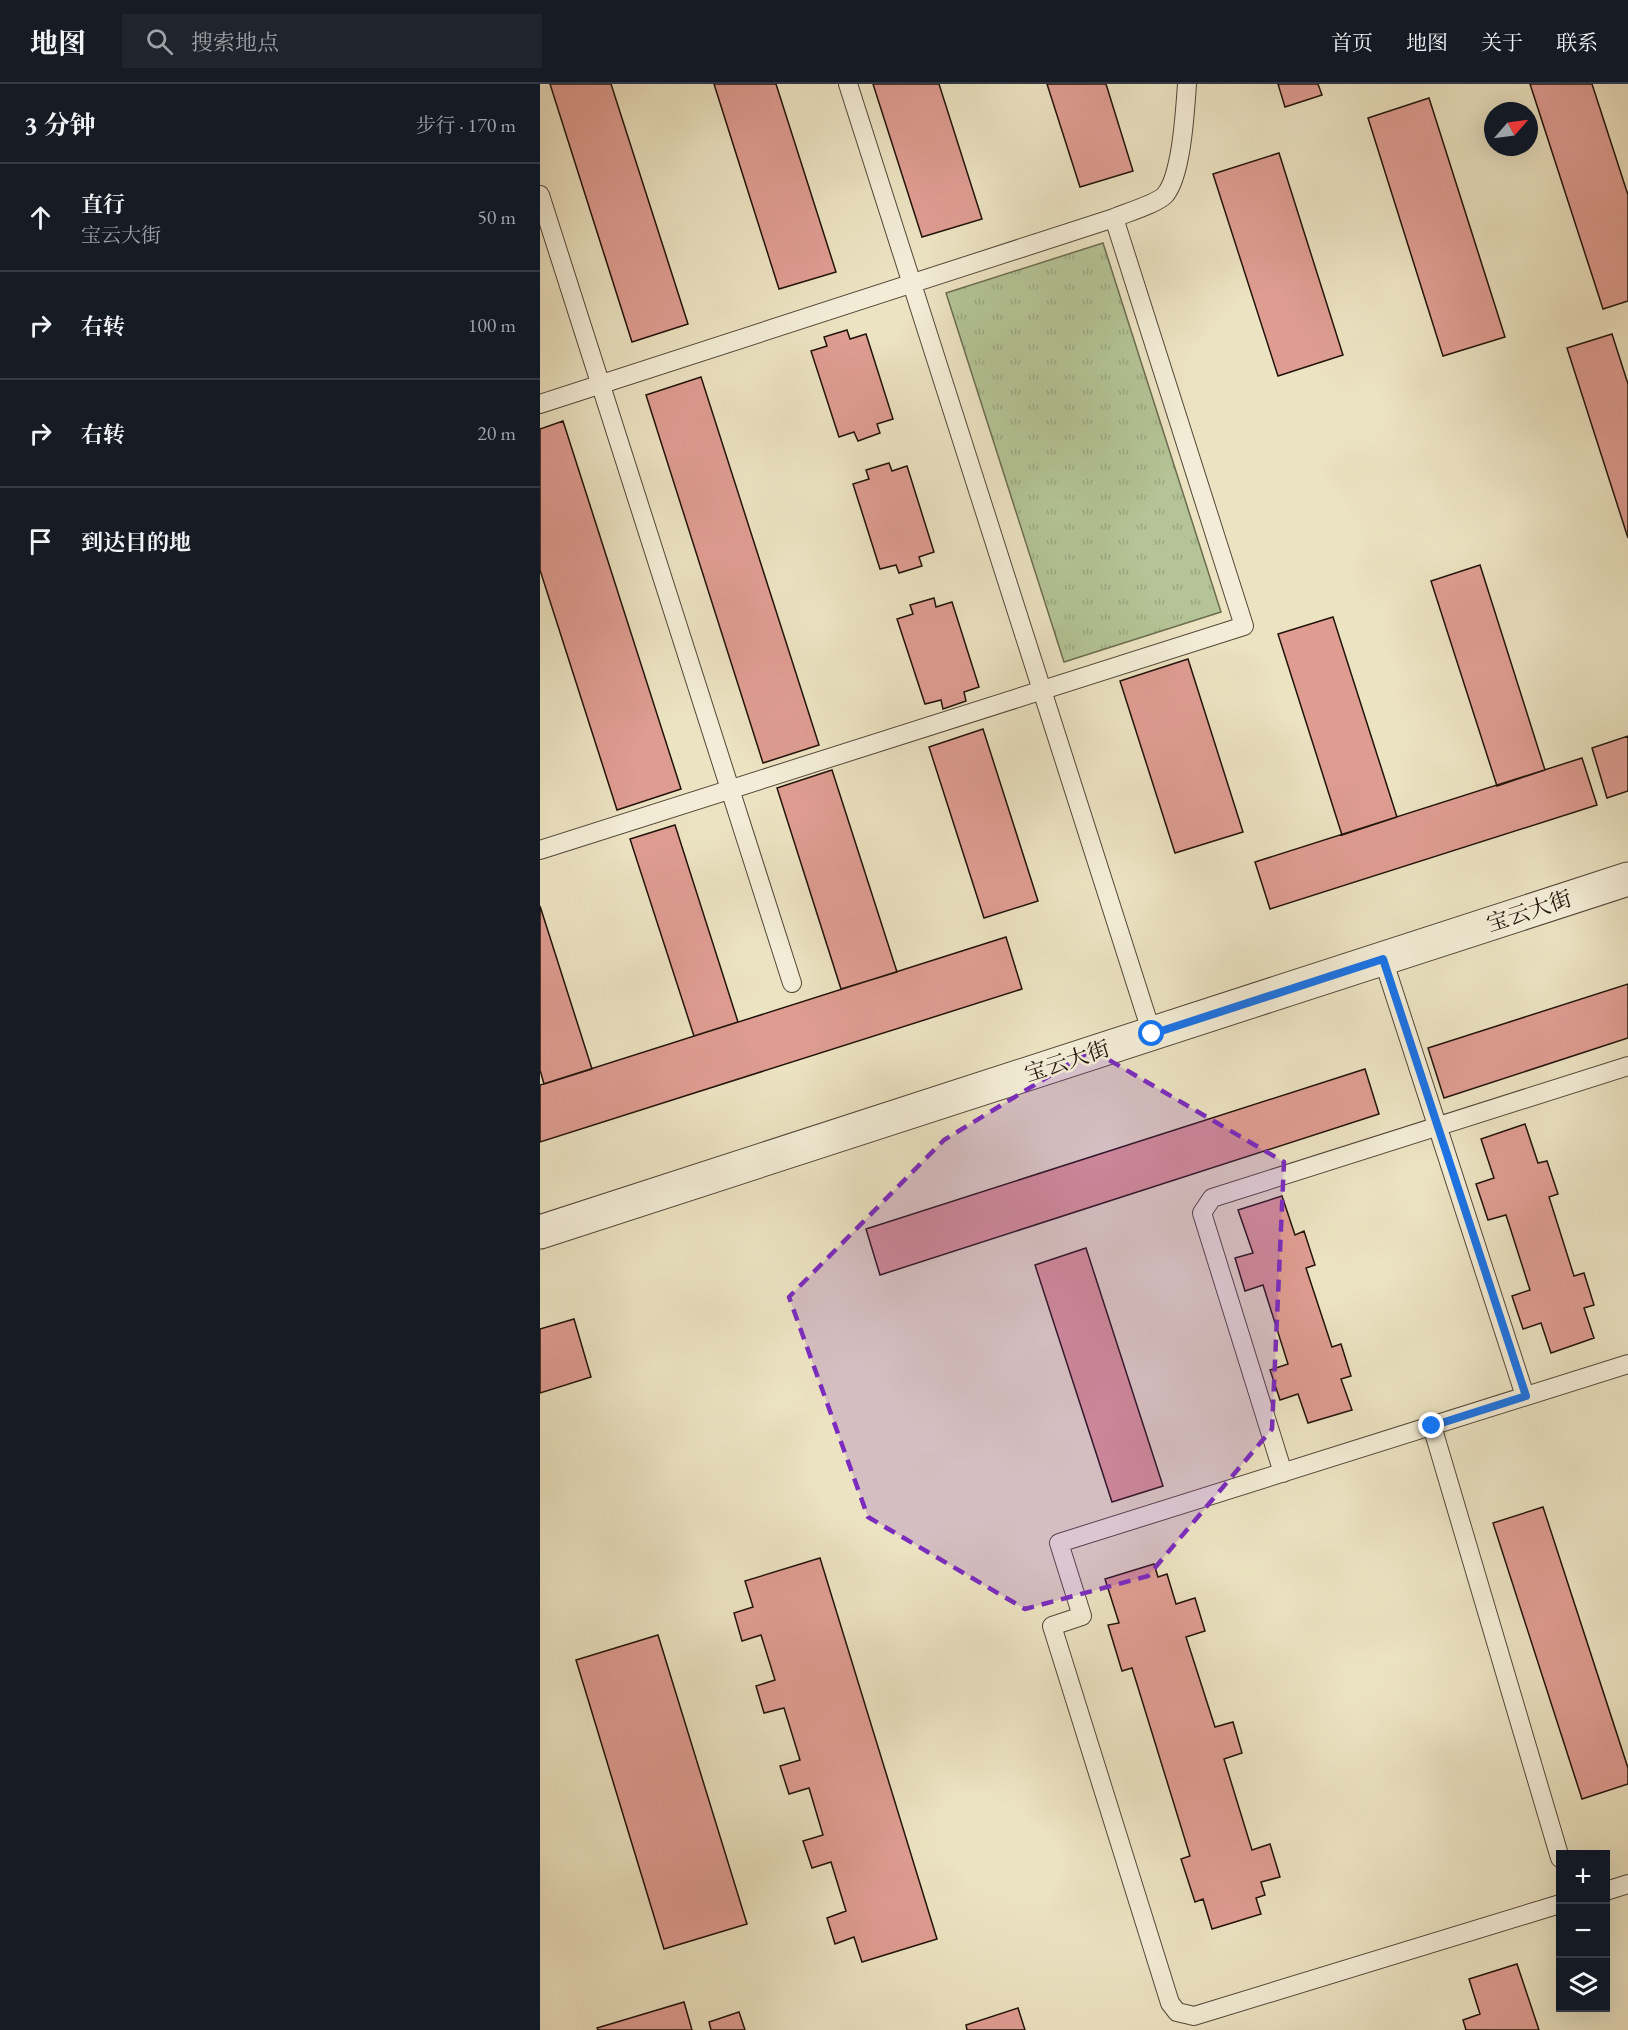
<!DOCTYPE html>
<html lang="zh">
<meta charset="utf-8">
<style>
body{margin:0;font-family:"EB Garamond","Noto Serif SC",serif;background:#20242c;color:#f1f3f6}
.controls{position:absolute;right:18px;bottom:18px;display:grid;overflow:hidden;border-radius:0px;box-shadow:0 6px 24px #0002}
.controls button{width:54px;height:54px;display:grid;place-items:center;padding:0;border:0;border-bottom:2px solid #363941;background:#171b24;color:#f1f3f6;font:30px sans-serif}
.compass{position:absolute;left:944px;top:18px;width:54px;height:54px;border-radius:50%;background:#171b24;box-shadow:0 6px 24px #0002;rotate:62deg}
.stop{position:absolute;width:18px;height:18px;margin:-14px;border:4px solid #1a73e8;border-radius:50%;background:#fff}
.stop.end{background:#1a73e8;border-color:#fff;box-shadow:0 2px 6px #0008}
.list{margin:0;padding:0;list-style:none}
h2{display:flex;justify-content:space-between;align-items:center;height:78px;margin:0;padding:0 24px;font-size:26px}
h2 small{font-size:20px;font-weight:400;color:#9ea1a6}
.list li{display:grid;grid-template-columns:39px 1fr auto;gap:18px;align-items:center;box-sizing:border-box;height:108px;padding:0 24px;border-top:2px solid #363941}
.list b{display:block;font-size:22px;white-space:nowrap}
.list p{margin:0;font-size:20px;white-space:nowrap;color:#9ea1a6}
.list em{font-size:20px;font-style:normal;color:#9ea1a6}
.icon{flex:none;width:33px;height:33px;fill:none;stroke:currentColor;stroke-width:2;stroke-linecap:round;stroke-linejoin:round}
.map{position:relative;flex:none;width:1088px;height:1946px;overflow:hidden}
header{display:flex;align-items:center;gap:36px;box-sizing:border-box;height:84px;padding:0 30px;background:#171b24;border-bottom:2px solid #363941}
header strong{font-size:28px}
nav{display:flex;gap:33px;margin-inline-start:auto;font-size:21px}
.search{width:420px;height:54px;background:#20242c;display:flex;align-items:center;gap:15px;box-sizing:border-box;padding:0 21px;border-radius:0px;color:#9ea1a6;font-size:22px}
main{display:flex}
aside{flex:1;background:#171b24}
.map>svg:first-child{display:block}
.grass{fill:url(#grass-tufts);stroke:#6b6c50;stroke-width:1.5}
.building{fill:#df9d92;stroke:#22130b;stroke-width:1.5}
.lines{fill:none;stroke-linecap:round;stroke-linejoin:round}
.service-casing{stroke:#544739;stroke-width:20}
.tertiary-casing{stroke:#544739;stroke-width:35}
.service{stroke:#f3edd7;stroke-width:18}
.tertiary{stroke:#f3edd7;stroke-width:33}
.route{stroke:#1a73e8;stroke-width:8}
.marked{fill:#7b2cbf;fill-opacity:0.2;stroke:#7b2cbf;stroke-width:4.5;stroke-dasharray:12 8;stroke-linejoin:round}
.labels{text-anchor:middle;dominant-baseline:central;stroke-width:5;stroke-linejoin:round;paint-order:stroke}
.street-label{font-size:22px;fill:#22130b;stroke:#f3edd7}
</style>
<header>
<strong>地图</strong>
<div class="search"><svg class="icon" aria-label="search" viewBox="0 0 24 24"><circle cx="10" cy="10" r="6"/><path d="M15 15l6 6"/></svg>搜索地点</div>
<nav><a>首页</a><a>地图</a><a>关于</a><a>联系</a></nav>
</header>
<main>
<aside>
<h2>3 分钟<small>步行 · 170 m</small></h2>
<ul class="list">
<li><svg class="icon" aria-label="ahead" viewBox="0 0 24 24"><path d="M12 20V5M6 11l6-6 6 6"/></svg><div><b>直行</b><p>宝云大街</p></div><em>50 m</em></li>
<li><svg class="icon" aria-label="right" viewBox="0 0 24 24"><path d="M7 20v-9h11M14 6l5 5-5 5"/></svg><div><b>右转</b></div><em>100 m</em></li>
<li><svg class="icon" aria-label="right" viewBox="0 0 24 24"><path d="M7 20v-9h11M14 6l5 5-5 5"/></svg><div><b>右转</b></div><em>20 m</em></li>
<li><svg class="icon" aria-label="arrive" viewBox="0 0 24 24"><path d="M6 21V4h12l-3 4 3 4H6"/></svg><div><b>到达目的地</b></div></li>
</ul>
</aside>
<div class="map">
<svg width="1088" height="1946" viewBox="0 0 1088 1946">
<defs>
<pattern id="grass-tufts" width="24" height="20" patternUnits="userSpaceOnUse" patternTransform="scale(1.5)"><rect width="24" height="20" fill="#b4c496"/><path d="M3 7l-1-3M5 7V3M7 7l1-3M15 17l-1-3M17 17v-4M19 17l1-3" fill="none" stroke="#9aa880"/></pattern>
</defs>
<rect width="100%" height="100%" fill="#ece3c2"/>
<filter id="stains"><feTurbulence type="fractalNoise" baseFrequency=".00333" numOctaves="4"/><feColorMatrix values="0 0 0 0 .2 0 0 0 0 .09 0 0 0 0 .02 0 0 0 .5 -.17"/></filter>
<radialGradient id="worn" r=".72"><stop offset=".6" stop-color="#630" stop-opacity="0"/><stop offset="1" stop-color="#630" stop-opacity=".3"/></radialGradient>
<path class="grass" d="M563,159L681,528L524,578L406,209Z"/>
<path class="building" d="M10,0H71L148,240L92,258Z
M174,0H236L296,188L239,205Z
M333,0H399L442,135L382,153Z
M507,0H566L593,87L540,103Z
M738,0H778L782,11L745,23Z
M990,0H1052L1088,111V217L1063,225Z
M889,14L965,253L903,272L828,34Z
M739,69L803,271L738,292L673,90Z
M307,246L310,255L326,250L353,335L337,340L340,349L318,357L314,348L299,353L271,267L287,262L284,253Z
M1072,250L1088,300V454L1027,264Z
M161,293L279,661L223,679L106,311Z
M23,337L141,705L77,726L0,486V345Z
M349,379L352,387L367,382L394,468L379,473L382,482L359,489L356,481L340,485L313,400L329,395L326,386Z
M940,481L1005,686L957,702L891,497Z
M394,514L396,523L412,518L439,603L424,608L426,617L403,625L401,616L385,620L357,535L373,530L370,521Z
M793,533L857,733L802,751L738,550Z
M648,575L703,748L635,769L580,597Z
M443,645L498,817L444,834L389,663Z
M1088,652V707L1067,714L1052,664Z
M1042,674L1057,721L730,825L715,778Z
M292,686L357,888L301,905L237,704Z
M135,741L198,938L154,952L90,755Z
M0,822L52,985L4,1000L0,986Z
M466,853L482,905L0,1058V1001Z
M1088,900V954L904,1014L888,964Z
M825,985L839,1030L340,1191L326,1145Z
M985,1040L998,1079L1007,1077L1018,1110L1009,1113L1034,1192L1044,1189L1054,1221L1044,1224L1054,1254L1011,1269L1001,1239L983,1245L972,1212L990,1206L966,1131L948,1136L936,1100L954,1094L941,1055Z
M742,1112L755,1151L764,1147L775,1181L766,1184L792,1263L801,1260L811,1292L801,1295L812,1326L768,1339L758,1310L740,1316L730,1286L748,1280L723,1201L705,1207L695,1174L713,1169L698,1126Z
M546,1164L623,1402L572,1418L495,1181Z
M34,1235L51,1293L0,1309V1245Z
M1003,1423L1088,1684V1700L1042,1715L953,1439Z
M280,1474L397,1855L322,1878L314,1853L295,1860L287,1834L306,1827L291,1778L272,1784L263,1757L283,1751L269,1704L249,1710L240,1682L260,1676L244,1624L224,1629L216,1602L235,1596L221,1551L202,1557L194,1529L213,1523L205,1497Z
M614,1480L618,1493L627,1490L636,1520L655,1514L665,1547L646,1553L675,1643L693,1638L702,1669L684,1675L712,1766L730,1760L740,1793L721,1798L725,1811L716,1814L721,1830L672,1845L663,1815L655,1818L641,1775L650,1772L592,1584L582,1587L568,1541L579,1539L565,1495Z
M118,1551L207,1840L124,1865L36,1576Z
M977,1880L999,1946H926L923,1936L940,1930L929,1895Z
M144,1918L152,1946H58L57,1944Z
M478,1924L485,1946H427L426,1941Z
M199,1928L205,1946H171L169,1938Z"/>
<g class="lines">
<g class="service-casing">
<path id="service" d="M308,0L612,950
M0,111L252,899
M0,320L574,134C586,129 618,119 625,111C642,91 645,26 647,0
M0,766L704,542L574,134
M843,875L985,1312
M892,1342L1020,1774
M743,1389L662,1129L672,1114L1088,982
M1066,1807L1088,1800
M1020,1820L654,1932L637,1928L630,1919L512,1542L542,1532L519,1459L1088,1280"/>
</g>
<g class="tertiary-casing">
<path id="tertiary" d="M0,1148L1088,795"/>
</g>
<use href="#service" class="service"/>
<use href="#tertiary" class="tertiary"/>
</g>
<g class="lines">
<path class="route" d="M612,950L843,875L986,1312L892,1342"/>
</g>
<path class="marked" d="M552,966L744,1078L732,1345L608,1492L485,1525L328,1433L249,1213L404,1056Z"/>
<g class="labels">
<g class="street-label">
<text transform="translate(989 827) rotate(-18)">宝云大街</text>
<text transform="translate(527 977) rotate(-18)">宝云大街</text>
</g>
</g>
<rect width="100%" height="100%" filter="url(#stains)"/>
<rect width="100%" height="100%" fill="url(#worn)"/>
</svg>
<div class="controls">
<button>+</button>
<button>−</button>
<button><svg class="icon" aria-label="layers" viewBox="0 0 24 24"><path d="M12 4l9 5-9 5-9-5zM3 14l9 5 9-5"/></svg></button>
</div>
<svg class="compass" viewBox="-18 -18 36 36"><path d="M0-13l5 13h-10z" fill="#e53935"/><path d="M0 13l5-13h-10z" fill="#9ea1a6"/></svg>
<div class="stop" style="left:612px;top:950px"></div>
<div class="stop end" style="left:892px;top:1342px"></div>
</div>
</main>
